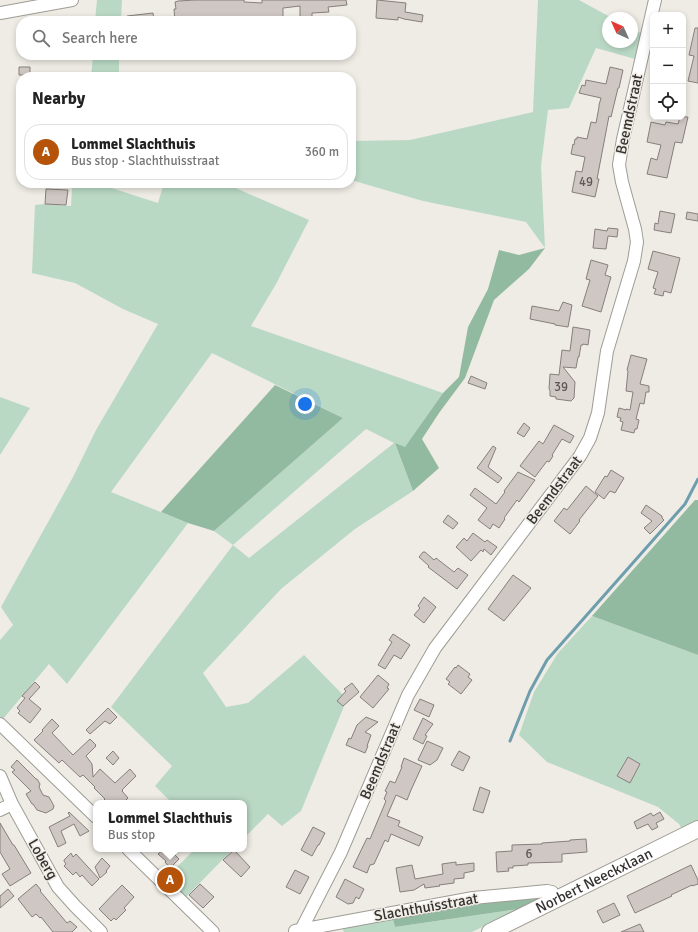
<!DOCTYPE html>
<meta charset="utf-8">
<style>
body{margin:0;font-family:Signika,sans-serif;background:#f6f6f6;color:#222}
.controls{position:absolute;right:12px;top:12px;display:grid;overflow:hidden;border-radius:8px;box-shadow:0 2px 6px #0003}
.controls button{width:36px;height:36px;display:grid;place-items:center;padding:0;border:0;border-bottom:1px solid #e0e0e0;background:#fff;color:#222;font:20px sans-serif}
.compass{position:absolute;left:602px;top:12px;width:36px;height:36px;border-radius:50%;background:#fff;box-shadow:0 2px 6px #0003;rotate:315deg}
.you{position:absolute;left:305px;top:404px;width:14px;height:14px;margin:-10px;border:3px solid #fff;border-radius:50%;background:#1a73e8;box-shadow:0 0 0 6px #1a73e833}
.badge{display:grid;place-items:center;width:26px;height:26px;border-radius:50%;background:#b45309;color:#fff;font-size:13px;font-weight:700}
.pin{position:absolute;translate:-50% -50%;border:2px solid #fff;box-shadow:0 1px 4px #0006}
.popup{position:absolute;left:93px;top:800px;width:154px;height:52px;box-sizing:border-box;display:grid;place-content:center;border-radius:8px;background:#fff;filter:drop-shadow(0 1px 3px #0005);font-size:13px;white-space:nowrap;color:#767676}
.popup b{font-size:15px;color:#222}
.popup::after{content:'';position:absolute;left:50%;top:100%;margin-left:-8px;border:8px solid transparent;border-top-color:#fff}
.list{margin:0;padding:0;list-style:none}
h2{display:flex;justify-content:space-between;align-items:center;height:52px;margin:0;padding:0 16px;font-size:17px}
h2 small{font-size:13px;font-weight:400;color:#767676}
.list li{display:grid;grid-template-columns:26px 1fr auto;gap:12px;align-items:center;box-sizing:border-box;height:56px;margin:0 8px 8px;padding:0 8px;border:1px solid #e0e0e0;border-radius:16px}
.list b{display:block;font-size:15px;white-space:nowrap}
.list p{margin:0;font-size:13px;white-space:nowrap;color:#767676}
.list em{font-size:13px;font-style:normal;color:#767676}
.icon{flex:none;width:22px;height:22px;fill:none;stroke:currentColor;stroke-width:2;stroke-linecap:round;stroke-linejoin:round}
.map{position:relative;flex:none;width:698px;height:932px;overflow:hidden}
.search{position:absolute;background:#fff;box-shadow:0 2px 6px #0003;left:16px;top:16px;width:340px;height:44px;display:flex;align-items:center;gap:10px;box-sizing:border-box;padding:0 14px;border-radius:16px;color:#767676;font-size:15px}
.panel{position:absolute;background:#fff;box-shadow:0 2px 6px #0003;left:16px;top:72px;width:340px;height:116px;border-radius:16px}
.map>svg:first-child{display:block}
.green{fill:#bad9c5;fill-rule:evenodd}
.forest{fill:#92baa1}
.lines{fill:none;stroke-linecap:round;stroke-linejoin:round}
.stream{stroke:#6e9ead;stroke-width:3}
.building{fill:#cfc7c3;stroke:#867f7b}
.minor-casing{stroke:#9e9c95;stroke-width:14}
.major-casing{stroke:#9e9c95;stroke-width:18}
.minor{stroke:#fff;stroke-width:12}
.major{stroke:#fff;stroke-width:16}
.labels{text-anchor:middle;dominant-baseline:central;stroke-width:3;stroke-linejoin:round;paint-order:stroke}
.number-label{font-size:13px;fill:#5c5856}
.street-label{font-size:15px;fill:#353331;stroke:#efece5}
</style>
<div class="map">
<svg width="698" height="932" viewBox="0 0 698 932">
<rect width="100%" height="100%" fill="#efece5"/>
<path class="green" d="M97,0H122L121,21H95Z
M538,0H579L612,18H608V42H632V29L641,33L635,59L596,48L569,108L548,110L541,166L545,248L526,222L423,201L351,180V143L353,141L410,140L533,112Z
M93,55H119V72L140,77H91Z
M87,183H96L158,203L164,183H224L309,220L276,284L251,326L443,393L405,448L395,443L413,491L355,529L281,589L203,673L226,707L248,703L304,655L347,699L301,811L282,826L268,814L244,838V803H208L205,800L202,803H172L155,786L172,766L111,707L233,545L214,531L343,418L212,353L111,492L188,523L67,684L49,664L3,719L0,717V640L13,625L1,607L73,477L96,430L158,324L123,309L75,283L32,273L35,205L45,204L71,206L72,188L82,187ZM366,429L394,443L249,558L233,545Z
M0,397L30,408L0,455Z
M592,616L698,655V820L682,829L679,824L658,807L547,762L519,735L534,692L558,653Z
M195,849H233L184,899L164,880Z
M519,909L472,932H344L341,926L392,916L395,927Z"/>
<path class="forest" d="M545,248L529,269L494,300L465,378L439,413L422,439L439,468L413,491L395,443L405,447L443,393L459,377L468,327L488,289L499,250L519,255Z
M275,385L343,418L214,531L188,523L161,512Z
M695,500H698V655L592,616Z
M544,896L519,909L395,927L392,916L443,906Z"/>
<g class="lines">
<path class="stream" d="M510,741L530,691L547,660L685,504L698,479"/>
</g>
<path class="building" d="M195,0H244V2L262,3V0H346L347,5L328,7L329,12L312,13V21H304V19H300V6L283,8V18L258,20V21H251V19L234,21H230V20L175,21L174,9H176L175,2L178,1Z
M377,0L406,3L405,12L423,15L422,22L404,19L398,17V20L376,18Z
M153,13L154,21H128L127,16Z
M695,28H698V83L688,81L694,56L689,55Z
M19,67H30V75H19Z
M610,67L623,70L619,88H618L611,117L609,116L597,179H599L595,197L572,192L576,171L582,172L585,157L571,154L573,144L574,145L575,139H577V137L587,139L591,122L596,123L599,107V105L601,98L579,93L582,85L585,86L586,80L606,84Z
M680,117H688L682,143L675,142L667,178L647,174L651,158L657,160L661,145L647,142L651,122L665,125L666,122L678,124Z
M46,189L68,190L66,205L45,204Z
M660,211L675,214L671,233L654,230L655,223L658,224Z
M687,212L698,214V221L686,219Z
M608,228L618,229L617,237L608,236L606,249L593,248L595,229L607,231Z
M653,251L680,258L671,293L664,291L663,296L654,294L656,289L653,288L658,272L648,269Z
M591,260L608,265L605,275L611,277L601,312L582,306L590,280L586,279Z
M563,302L572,305L568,327L555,325V324L530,319L532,306L559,311Z
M573,327L590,330L588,345L583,344V345H581L579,357H578L576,368L563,367L575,382L574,398L571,401L556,399V397L550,396V390L549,389L550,374L559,375L562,350L570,351Z
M631,355L647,359L640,384L649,386V392H646L644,404L640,403L636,419L639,420L637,429H635L634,433L621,430L623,422L620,421L621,418L617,417L619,408L626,410V409L630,410L633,392L626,391L628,371L627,370Z
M471,376L487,383L485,389L468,383Z
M524,423L530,428L524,437L517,433Z
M554,425L574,436L570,443L562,439L552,455L553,456L549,462L547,461L535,477L520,466L539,441L543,444Z
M493,446L496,448L488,467L502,478L498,483L477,468Z
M611,470L624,478L615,493L610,491L604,499L595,492L605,476L607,477Z
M518,472L535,480L519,502L517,500L504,518L505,519L499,528L493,524L490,529L478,520L487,508L470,495L475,488L496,504L505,492L504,491Z
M586,486L598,496L579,520L580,521L570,534L554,521L564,508L567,510Z
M646,505L662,516V518L664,520L650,534L644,528L652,521L641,513Z
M448,515L458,523L453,529L443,522Z
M473,533L485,542L487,540L497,547L491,555L484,549L483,552L481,550L471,561L456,547L464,538L467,541Z
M423,552H425L434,560L436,558L454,572L458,568L468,575L457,589L428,567L429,566L419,557Z
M513,575L531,588L504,621L488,609Z
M424,597L436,607L424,623L414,615L420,608L418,606Z
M393,634L410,645L401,659L394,655L385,669L378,665L392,642L389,640Z
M458,665L470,674L468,677L472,680L461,694L448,684L450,682L446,679L455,667L456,668Z
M378,675L389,684L387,688L389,689L373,708L360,697Z
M35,682L40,687L29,699L41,709L30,723L18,713L20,711L17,708L25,698L22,696Z
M352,683L359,692L343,706L337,701L346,691L344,689Z
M420,699L434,705L429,717L414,710Z
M108,708L117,717L110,724L105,721L90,734L86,730Z
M366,717L378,722L365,732L371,735L367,746H368L365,753L346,745L349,738L351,739L357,725Z
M423,718L433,724L425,735L427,736L423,744L413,739Z
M52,719L59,726L52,733L73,755L90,739L96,745H95L96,746L86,756L92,764L93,777L100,769L115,783L130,769L136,776L122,790L123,791H122L128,798L123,803H101L105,799L94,788L95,787L83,775L80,777L62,760L59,763L34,740L43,731L42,730Z
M427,741L443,748L437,760L430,765L418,760Z
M113,751L119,758L113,765L106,758Z
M459,751L470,757L463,771L451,765Z
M628,757L640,764L630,783L617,776Z
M404,758L422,766L411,790L407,800L396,795L387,816L400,821L398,826L423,837L419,846L391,834L388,842L385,840L374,864L370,865L367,873L353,867L367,838L370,839L386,801L384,799L387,792L385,791L390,781L395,783L402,767H401Z
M17,760L36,779H37L40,784L39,787L43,795L49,797L54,806L53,809L46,813L37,810L33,804H32L26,794L31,791L12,772L15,770L11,767Z
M480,787L490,791L483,813L473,810Z
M69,812L89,831L80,836L74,824L61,831L66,843L58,847L49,827L70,816L68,813Z
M660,812L664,819L656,823L658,827L652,830L648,824L637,829L634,822L651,813L653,816Z
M0,823L13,845H14L31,873L10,886L2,874L10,869L0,852Z
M313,827L325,833L319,845H318L312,856L301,850Z
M586,839L587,852L562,854V862L528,863V865L513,866V868H508L509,871L497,872L496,852L512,851V845L542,844V843L570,841V840Z
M164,849H177L173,853L179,859L170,868L165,862L166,861L158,854Z
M234,850L250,867L241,877L223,860Z
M71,853L73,857L76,854L99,879L92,886L82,875L80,877L76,872L73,875L64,866L66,864L64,861V860Z
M102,858L110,866L106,871L107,872L100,878L95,867Z
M456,862V865L474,863V871L464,873V878L454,879V883L439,885L440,886L425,888L424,884L414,890L400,892L396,868L412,865L415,879L443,874L442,864Z
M691,865L698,880V884L692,886V885L671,895L672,896L635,913L627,896Z
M295,870L309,877L300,894L286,887Z
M345,879L364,889L359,899L356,897L353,903L348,904L336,897Z
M36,884L41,890L40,891L67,923L70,921L77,927L72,932H53L41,917L40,918L36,914L32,917L18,899Z
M200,884L214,897L203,908L189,895Z
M122,885L134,897L124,908L126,910L116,920L114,918L111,921L99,909Z
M8,889L14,896L0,908V896Z
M614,903L620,915L603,923L597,911Z
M640,924L644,932H621Z"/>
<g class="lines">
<g class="minor-casing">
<path id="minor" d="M0,13L72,0
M0,724L96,817
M0,776L12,804L49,871L58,887L75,906L101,932
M0,810L12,804
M128,849L213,932
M295,931L473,898L547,891L552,892L557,899
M300,932L341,852L408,695L435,648L580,456L590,438L598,413L607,351L634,261L637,242L635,229L622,182L619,165L623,139L655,0"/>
</g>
<g class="major-casing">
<g id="major">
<path id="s1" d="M490,932L698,829"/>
</g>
</g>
<use href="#minor" class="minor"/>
<use href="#major" class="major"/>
</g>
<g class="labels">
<g class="number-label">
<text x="586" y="182">49</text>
<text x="561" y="387">39</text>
<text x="529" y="854">6</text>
</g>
<g class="street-label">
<text transform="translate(629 114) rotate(-78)">Beemdstraat</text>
<text transform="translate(554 490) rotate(-53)">Beemdstraat</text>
<text transform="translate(380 761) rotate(-67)">Beemdstraat</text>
<text transform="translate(43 859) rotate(60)">Loberg</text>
<text stroke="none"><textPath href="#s1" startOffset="116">Norbert Neeckxlaan</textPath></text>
<text transform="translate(426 907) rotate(-10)">Slachthuisstraat</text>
</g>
</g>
</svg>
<div class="controls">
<button>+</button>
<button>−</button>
<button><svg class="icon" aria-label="locate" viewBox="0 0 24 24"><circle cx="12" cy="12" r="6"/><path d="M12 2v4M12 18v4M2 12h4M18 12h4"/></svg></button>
</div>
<svg class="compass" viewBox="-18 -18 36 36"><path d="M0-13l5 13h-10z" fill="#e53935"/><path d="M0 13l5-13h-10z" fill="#767676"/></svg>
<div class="you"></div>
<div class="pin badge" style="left:170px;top:880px">A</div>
<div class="popup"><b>Lommel Slachthuis</b>Bus stop</div>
<div class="search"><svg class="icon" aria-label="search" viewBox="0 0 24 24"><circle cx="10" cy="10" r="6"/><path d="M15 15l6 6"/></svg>Search here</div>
<section class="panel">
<h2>Nearby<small></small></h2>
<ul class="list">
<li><span class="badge">A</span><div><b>Lommel Slachthuis</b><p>Bus stop · Slachthuisstraat</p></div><em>360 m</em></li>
</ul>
</section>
</div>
